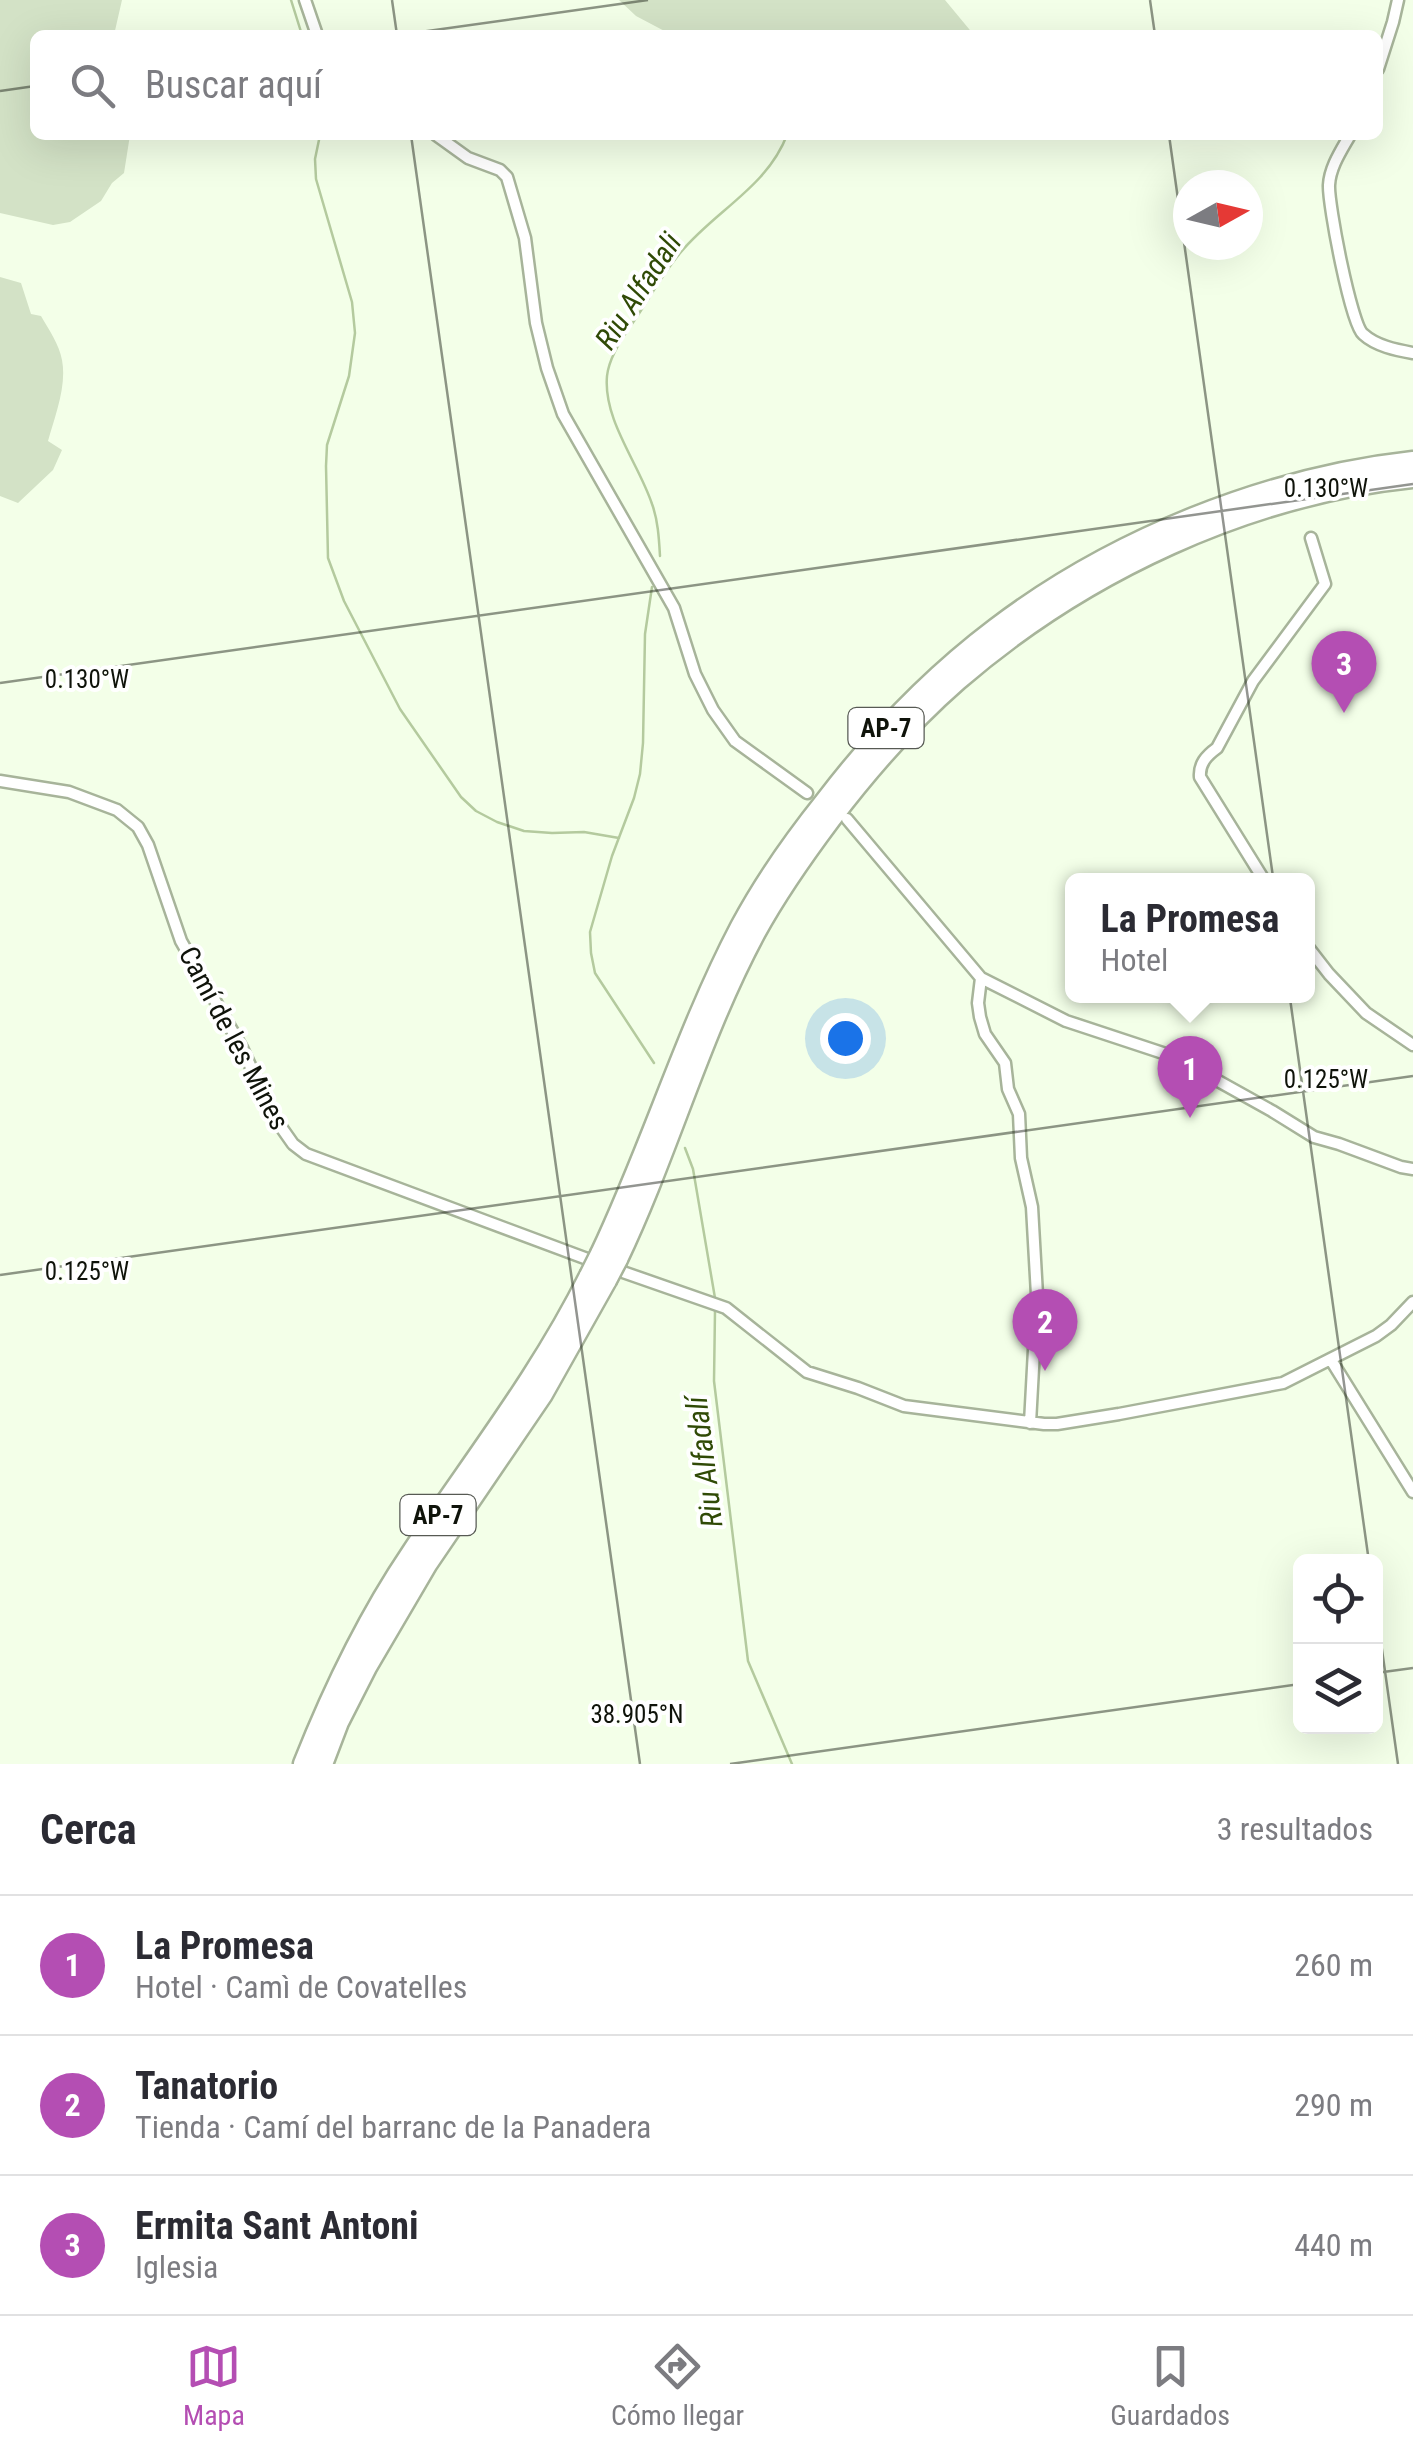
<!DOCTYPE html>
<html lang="es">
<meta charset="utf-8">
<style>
body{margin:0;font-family:"Roboto Condensed",sans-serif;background:#f7f7f7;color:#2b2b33}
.controls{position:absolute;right:30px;bottom:30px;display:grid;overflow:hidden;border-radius:15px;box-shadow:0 10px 40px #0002}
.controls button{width:90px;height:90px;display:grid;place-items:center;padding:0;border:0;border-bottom:2px solid #e1e1e2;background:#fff;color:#2b2b33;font:50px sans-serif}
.compass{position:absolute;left:1173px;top:170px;width:90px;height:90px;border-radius:50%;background:#fff;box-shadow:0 10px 40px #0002;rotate:82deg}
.you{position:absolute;left:845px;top:1038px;width:35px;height:35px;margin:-25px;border:8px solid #fff;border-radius:50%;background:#1a73e8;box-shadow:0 0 0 15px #1a73e833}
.badge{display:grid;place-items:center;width:65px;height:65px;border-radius:50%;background:#b44eb3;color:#fff;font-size:32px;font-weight:700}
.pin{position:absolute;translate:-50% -82px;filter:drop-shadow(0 2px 5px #0008)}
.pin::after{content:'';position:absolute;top:52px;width:35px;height:30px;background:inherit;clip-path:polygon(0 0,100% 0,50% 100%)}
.popup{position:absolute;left:1065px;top:873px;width:250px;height:130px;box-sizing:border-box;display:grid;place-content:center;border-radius:15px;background:#fff;filter:drop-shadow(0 2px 8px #0005);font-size:32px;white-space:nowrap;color:#7c7c81}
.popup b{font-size:38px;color:#2b2b33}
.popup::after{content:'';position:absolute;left:50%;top:100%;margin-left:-20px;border:20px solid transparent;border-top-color:#fff}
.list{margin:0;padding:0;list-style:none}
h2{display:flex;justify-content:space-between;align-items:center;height:130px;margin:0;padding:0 40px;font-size:42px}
h2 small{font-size:32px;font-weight:400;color:#7c7c81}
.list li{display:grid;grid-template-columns:65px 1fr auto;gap:30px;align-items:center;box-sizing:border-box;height:140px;padding:0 40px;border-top:2px solid #e1e1e2}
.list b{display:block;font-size:38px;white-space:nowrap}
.list p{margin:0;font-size:32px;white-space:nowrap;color:#7c7c81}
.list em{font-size:32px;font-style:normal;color:#7c7c81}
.icon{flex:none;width:55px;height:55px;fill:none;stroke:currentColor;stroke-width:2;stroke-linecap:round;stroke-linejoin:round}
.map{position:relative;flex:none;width:1413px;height:1764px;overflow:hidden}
.search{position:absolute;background:#fff;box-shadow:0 10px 40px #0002;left:30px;right:30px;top:30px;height:110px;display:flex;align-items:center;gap:25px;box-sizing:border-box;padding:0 35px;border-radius:15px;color:#7c7c81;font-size:38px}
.sheet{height:550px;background:#fff}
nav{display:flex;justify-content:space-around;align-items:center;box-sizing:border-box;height:140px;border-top:2px solid #e1e1e2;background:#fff;font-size:28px;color:#7c7c81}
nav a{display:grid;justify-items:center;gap:5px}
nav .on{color:#b44eb3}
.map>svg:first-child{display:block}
.green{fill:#d3e2c6}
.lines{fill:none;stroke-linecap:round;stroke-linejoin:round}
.stream{stroke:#b4ca9e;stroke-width:2.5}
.street-casing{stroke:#a7b49a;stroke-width:15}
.highway-casing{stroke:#a7b49a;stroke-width:25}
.street{stroke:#fff;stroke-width:10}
.highway{stroke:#fff;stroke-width:20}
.highway-bridge-casing{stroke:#a7b49a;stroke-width:25;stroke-linecap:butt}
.highway-bridge{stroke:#fff;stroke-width:20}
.ticks{fill:none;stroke:#0f130a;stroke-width:2.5;stroke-opacity:0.45}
.labels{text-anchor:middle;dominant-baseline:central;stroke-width:8;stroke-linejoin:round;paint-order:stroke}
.shield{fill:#fff;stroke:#575a54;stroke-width:2.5}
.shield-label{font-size:25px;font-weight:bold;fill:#0f130a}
.street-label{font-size:28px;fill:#0f130a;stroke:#fff}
.water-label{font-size:30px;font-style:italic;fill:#304a06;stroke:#fff}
.ticks-label{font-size:25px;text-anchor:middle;fill:#0f130a;stroke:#fff;stroke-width:8;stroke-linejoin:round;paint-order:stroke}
</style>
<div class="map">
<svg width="1413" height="1764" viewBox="0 0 1413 1764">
<rect width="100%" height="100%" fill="#f3ffe8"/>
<path class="green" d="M0,0H122L114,35H35V135H130L124,173L112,183L101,201L70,222L53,225L0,213Z
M619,0H945L974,35H672L636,16Z
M0,277L21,283L31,314L41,316C49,330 59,344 62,360C67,386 55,416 48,441L62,450L53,470L18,503L0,496Z"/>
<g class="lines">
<path class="stream" d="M291,0L302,35
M320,135L315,159L316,179L352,302L355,333L349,376L327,445L326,466L328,558L344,601L400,709L461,797L476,811L497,822L524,831L552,833L584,832L619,838
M660,556C659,539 658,520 652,504C639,464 603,420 607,376C609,357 623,336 634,321C649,299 663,273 681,252C715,211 767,187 787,135
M652,587L645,634L643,743L640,774L634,798L612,856L590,932L591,953L595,973L654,1063
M685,1148L693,1169L715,1298
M715,1311L714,1381L748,1661L792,1764"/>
<g class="street-casing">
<path id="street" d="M305,0L317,35
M1378,69L1393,22L1398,0
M436,135L468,158L500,170L507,177L525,238L536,323L547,368L563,414L674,608L695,674L713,710L735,741L807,793
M1350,135C1341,151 1330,167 1329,185C1328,204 1351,324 1363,334C1376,346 1396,350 1413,353
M0,781L69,792L117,810L138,827L148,845L181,941L242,1048L274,1117L293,1144L306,1154L590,1260
M847,819L981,978L1066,1021L1175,1057L1272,1111L1314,1137L1339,1144L1401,1167L1413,1169
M1264,880L1200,777C1199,764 1206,756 1217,748L1253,681L1325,584L1311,538
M1308,947L1329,974L1366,1013L1413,1045
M981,978L978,1003L980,1017L985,1034L1005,1063L1008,1089L1019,1114L1021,1158L1032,1207L1037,1295L1030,1423
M620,1271L726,1308L807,1372L858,1388L904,1406L1044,1424H1057L1119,1414L1283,1383L1376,1336L1391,1325L1413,1302
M1331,1360L1413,1492"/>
</g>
<g class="highway-casing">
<path id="highway" d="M601,1254C652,1147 686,1032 741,927C765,882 794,841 826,801C875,737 931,678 996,629C1113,540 1267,478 1413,462
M617,1259C668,1152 699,1036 755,932C777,892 803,855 830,819C868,769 910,721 957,680C1083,571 1247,494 1413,477
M304,1764C333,1691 368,1618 412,1553C473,1461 541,1375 590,1276
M322,1764L338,1722L366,1667L427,1563L542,1394L606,1280"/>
</g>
<use href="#street" class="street"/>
<use href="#highway" class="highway"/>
<g class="highway-bridge-casing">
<path id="highway-bridge" d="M590,1276L601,1254
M606,1280L617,1259"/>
</g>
<use href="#highway-bridge" class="highway-bridge"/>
</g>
<path class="ticks" d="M392,0L397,35M1150,0L1155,35M399,35L648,0M0,91L35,86M411,135L640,1764M1169,135L1369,1562M0,683L1413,484M0,1275L1413,1076M1376,1607L1398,1764M1376,1673L1413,1668M730,1764L1300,1684"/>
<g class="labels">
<g class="shield">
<rect x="848.5" y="708" width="75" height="40" rx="8"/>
<rect x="400.5" y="1495" width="75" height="40" rx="8"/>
</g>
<g class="shield-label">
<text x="886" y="728">AP-7</text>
<text x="438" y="1515">AP-7</text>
</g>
<g class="street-label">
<text transform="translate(234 1038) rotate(62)">Camí de les Mines</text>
</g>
<g class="water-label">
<text transform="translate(638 291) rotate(-57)">Riu Alfadali</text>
<text transform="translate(704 1462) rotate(-97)">Riu Alfadalí</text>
</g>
</g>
<g class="ticks-label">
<text x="1326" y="497">0.130°W</text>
<text x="87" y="688">0.130°W</text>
<text x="1326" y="1088">0.125°W</text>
<text x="87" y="1280">0.125°W</text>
<text x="637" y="1723">38.905°N</text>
</g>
</svg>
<div class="controls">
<button><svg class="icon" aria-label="locate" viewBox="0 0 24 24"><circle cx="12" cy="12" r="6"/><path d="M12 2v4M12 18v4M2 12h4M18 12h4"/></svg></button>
<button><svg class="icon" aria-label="layers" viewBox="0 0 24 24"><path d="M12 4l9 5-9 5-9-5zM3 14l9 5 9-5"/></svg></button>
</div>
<svg class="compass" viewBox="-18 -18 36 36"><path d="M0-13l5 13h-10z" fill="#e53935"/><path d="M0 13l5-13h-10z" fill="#7c7c81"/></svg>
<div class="you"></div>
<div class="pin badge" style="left:1190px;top:1118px">1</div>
<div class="popup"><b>La Promesa</b>Hotel</div>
<div class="pin badge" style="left:1045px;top:1371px">2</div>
<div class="pin badge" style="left:1344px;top:713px">3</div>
<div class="search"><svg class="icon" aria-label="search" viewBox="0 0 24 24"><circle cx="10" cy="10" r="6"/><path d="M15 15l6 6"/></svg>Buscar aquí</div>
</div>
<section class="sheet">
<h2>Cerca<small>3 resultados</small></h2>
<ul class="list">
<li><span class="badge">1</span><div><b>La Promesa</b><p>Hotel · Camì de Covatelles</p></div><em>260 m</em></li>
<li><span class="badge">2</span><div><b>Tanatorio</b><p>Tienda · Camí del barranc de la Panadera</p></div><em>290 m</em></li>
<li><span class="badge">3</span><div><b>Ermita Sant Antoni</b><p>Iglesia</p></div><em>440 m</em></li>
</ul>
</section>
<nav>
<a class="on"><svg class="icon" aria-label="map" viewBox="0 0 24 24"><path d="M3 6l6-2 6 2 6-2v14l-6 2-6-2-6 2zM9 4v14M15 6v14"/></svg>Mapa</a>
<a><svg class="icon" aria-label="directions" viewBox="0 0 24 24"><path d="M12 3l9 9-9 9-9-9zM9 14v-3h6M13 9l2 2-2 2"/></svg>Cómo llegar</a>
<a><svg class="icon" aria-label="saved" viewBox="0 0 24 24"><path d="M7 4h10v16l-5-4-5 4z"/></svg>Guardados</a>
</nav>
